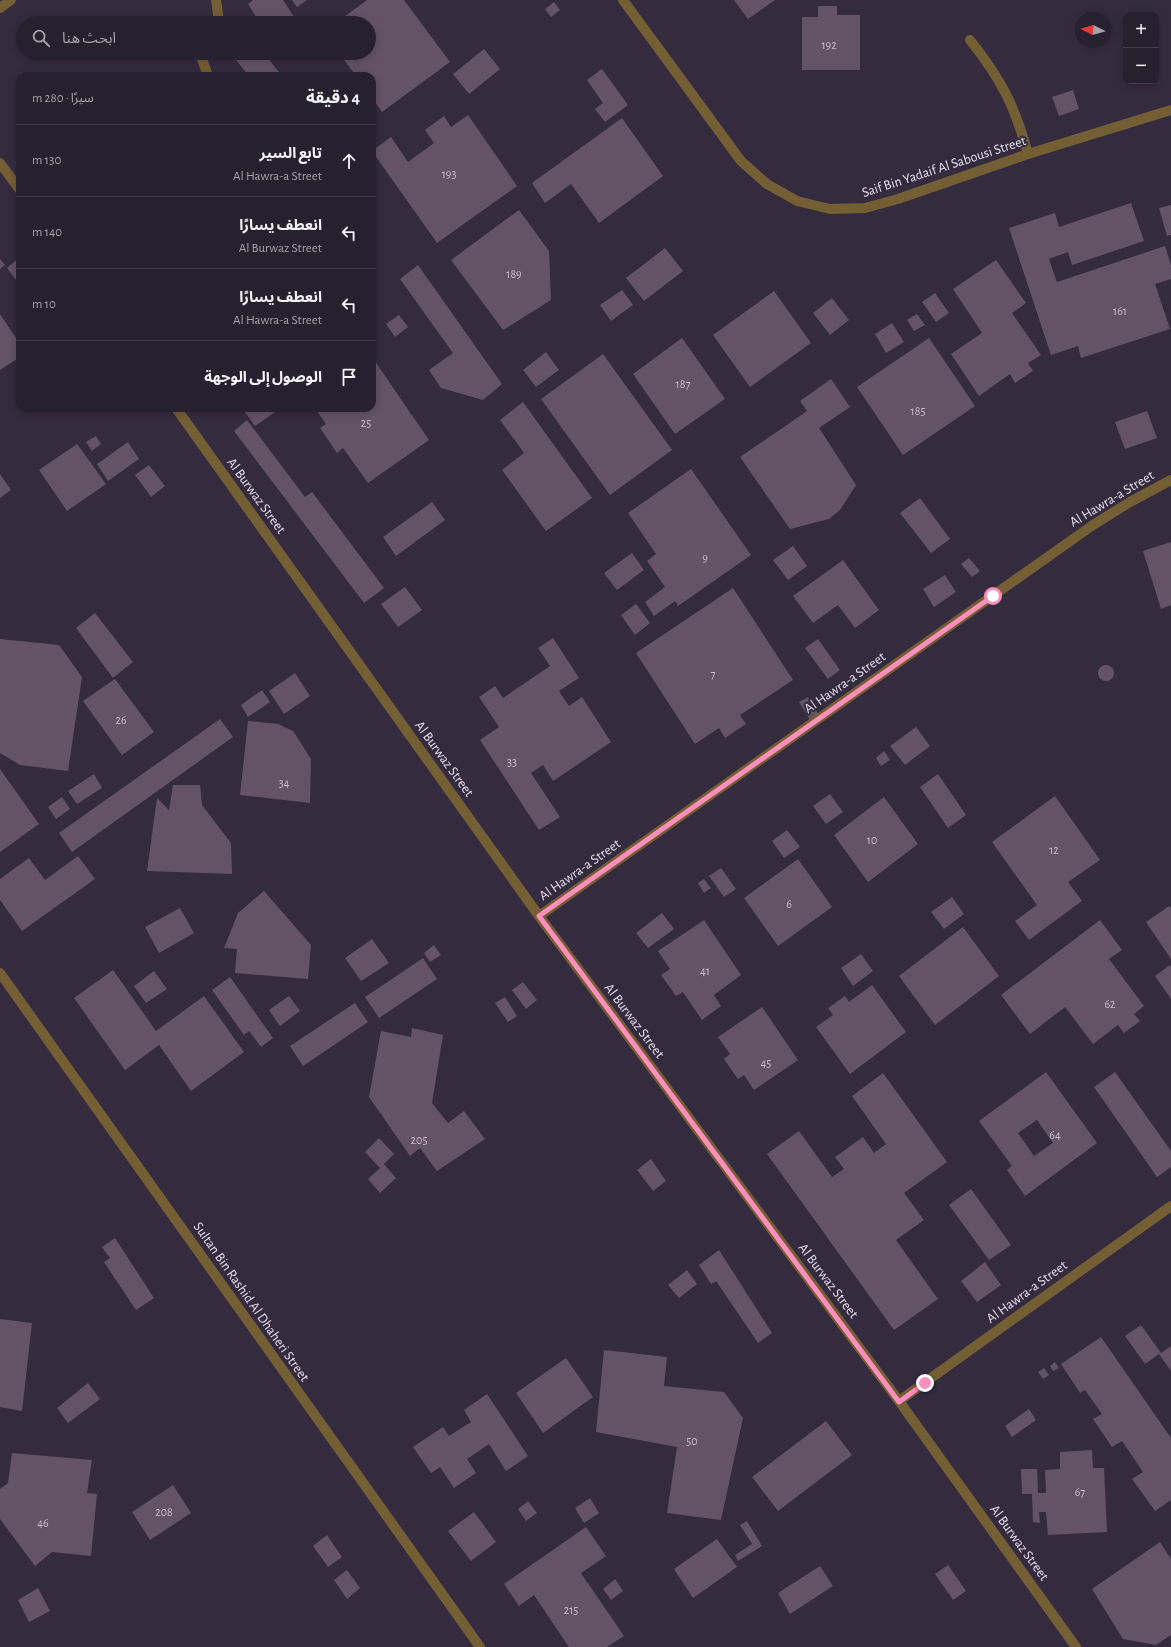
<!DOCTYPE html>
<html lang="ar">
<meta charset="utf-8">
<style>
body{margin:0;font-family:"Alegreya Sans","Noto Sans Arabic",sans-serif;background:#332d3b;color:#f1f3f6;direction:rtl}
.controls{position:absolute;right:12px;top:12px;display:grid;overflow:hidden;border-radius:8px;box-shadow:0 2px 10px #0003}
.controls button{width:36px;height:36px;display:grid;place-items:center;padding:0;border:0;border-bottom:1px solid #433e4b;background:#27202f;color:#f1f3f6;font:20px sans-serif}
.compass{position:absolute;left:1075px;top:12px;width:36px;height:36px;border-radius:50%;background:#27202f;box-shadow:0 2px 10px #0003;rotate:275deg}
.stop{position:absolute;width:12px;height:12px;margin:-9px;border:3px solid #fe8ebb;border-radius:50%;background:#fff}
.stop.end{background:#fe8ebb;border-color:#fff;box-shadow:0 1px 4px #0008}
.list{margin:0;padding:0;list-style:none}
h2{display:flex;justify-content:space-between;align-items:center;height:52px;margin:0;padding:0 16px;font-size:17px}
h2 small{font-size:13px;font-weight:400;color:#a4a3aa}
.list li{display:grid;grid-template-columns:26px 1fr auto;gap:12px;align-items:center;box-sizing:border-box;height:72px;padding:0 16px;border-top:1px solid #433e4b}
.list b{display:block;font-size:15px;white-space:nowrap}
.list p{margin:0;font-size:13px;white-space:nowrap;color:#a4a3aa}
.list em{font-size:13px;font-style:normal;color:#a4a3aa}
.icon{flex:none;width:22px;height:22px;fill:none;stroke:currentColor;stroke-width:2;stroke-linecap:round;stroke-linejoin:round}
.map{position:relative;flex:none;width:1171px;height:1647px;overflow:hidden;direction:ltr}
.search{position:absolute;background:#27202f;box-shadow:0 2px 10px #0003;left:16px;top:16px;width:360px;height:44px;display:flex;align-items:center;gap:10px;box-sizing:border-box;padding:0 14px;border-radius:22px;color:#a4a3aa;font-size:15px}
.panel{position:absolute;background:#27202f;box-shadow:0 2px 10px #0003;left:16px;top:72px;width:360px;height:340px;border-radius:12px;direction:rtl}
.map>svg:first-child{display:block}
.building{fill:#645367;fill-rule:evenodd}
.lines{fill:none;stroke-linecap:round;stroke-linejoin:round}
.lane{stroke:#745e34;stroke-width:10}
.street{stroke:#745e34;stroke-width:10}
.route{stroke:#fe8ebb;stroke-width:5}
.labels{text-anchor:middle;dominant-baseline:central;stroke-width:4;stroke-linejoin:round;paint-order:stroke}
.number-label{font-size:12px;fill:#c6bccc}
.street-label{font-size:14px;fill:#e6dfed;stroke:#342b3f}
</style>
<div class="map">
<svg width="1171" height="1647" viewBox="0 0 1171 1647">
<rect width="100%" height="100%" fill="#342b3f"/>
<path class="building" d="M253,0H283L298,23H260L248,4Z
M292,0H307L297,7Z
M367,0H404L450,62L382,112L372,98V76H356L339,53H369V23H336Z
M734,0H775L748,19Z
M554,2L560,10L551,17L545,9Z
M818,6H837V15H860V70H802V17H818Z
M484,49L500,69L469,94L453,74Z
M237,53H264L282,76H249L233,56Z
M602,69L628,105L605,122L595,109L603,103L587,80Z
M1073,90L1079,109L1059,116L1052,97Z
M468,115L517,186L437,243L372,151L391,137L408,162L434,143L425,130L444,116L451,127Z
M622,118L663,176L599,223L571,184L545,203L532,183Z
M1131,203L1144,241L1072,265L1068,252L1049,259L1057,282L1165,246L1171,265V279L1155,284L1170,329L1081,358L1078,346L1051,355L1009,228L1055,213L1059,227Z
M1171,205V235L1167,236L1159,208Z
M519,210L549,251L551,300L503,330L451,260Z
M665,248L683,271L644,301L626,278Z
M20,257V285L7,268Z
M0,259L5,265L0,269Z
M996,260L1026,303L1012,313L1041,355L1028,363L1033,371L1015,383L1010,374L979,396L951,354L982,333L953,289Z
M418,265L502,384L483,400L441,388L429,370L453,353L400,279Z
M622,290L633,305L611,321L600,305Z
M774,291L811,343L750,387L713,335Z
M935,293L949,313L936,322L922,302Z
M832,298L849,320L830,335L813,313Z
M0,314L20,344V357L0,370Z
M917,314L925,325L914,331L907,320Z
M399,315L408,327L395,337L386,324Z
M892,323L904,342L886,353L875,334Z
M682,338L725,399L675,434L633,374Z
M929,338L975,406L903,455L857,387Z
M546,352L559,370L536,387L523,370Z
M603,354L672,450L610,495L541,399Z
M372,357L429,440L368,483L343,448L337,453L320,428L326,424L315,408H372Z
M831,379L850,407L819,428L856,485L840,510L829,519L790,529L740,457L807,411L800,401Z
M523,402L592,498L546,531L502,470L524,453L500,420Z
M242,408H281L255,426Z
M1147,411L1157,438L1125,449L1115,422Z
M247,420L305,497L312,492L384,588L364,603L234,431Z
M96,436L101,444L92,451L86,442Z
M128,442L139,459L108,481L97,464Z
M77,444L106,484L67,511L39,470Z
M149,465L165,486L151,497L135,475Z
M691,469L751,555L678,606L675,601L654,616L645,602L665,587L647,561L656,554L628,513Z
M0,474L11,490L0,498Z
M920,498L950,539L931,553L900,513Z
M432,502L445,520L396,556L383,537Z
M1171,542V605L1161,609L1143,551Z
M793,546L807,566L788,580L773,560Z
M632,553L644,570L617,590L604,573Z
M969,558L980,571L972,577L961,564Z
M843,560L879,610L855,628L838,605L813,623L793,596Z
M945,575L956,592L934,607L923,589Z
M405,587L422,610L398,627L381,604Z
M733,588L793,680L740,715L746,724L725,738L719,728L695,744L636,653Z
M636,604L650,623L635,635L621,615Z
M95,613L133,662L113,678L76,628Z
M553,638L579,678L559,691L569,706L582,697L611,742L553,781L543,765L531,773L560,817L539,830L480,740L499,727L479,697L495,686L503,698L550,666L538,648Z
M0,639L59,645L82,677L68,771L20,765L0,753Z
M818,639L840,670L828,679L805,648Z
M1098 673a8 8 0 1 1 16 0a8 8 0 1 1-16 0Z
M295,673L310,696L284,714L269,691Z
M115,679L154,732L122,755L83,701Z
M262,690L270,702L248,717L241,705Z
M808,697L819,715L810,720L799,702Z
M220,719L233,737L72,852L59,833Z
M248,721L278,724L293,731L311,759L310,803L240,795Z
M916,727L930,746L905,765L890,746Z
M884,751L890,760L881,766L876,758Z
M0,769L39,824L0,852Z
M94,774L102,788L77,804L68,791Z
M938,774L966,815L948,828L920,787Z
M173,785H200L202,805L231,843L232,874L147,871L157,798L169,810Z
M830,794L843,812L826,824L813,806Z
M1055,796L1100,860L1068,882L1082,901L1029,940L1015,921L1037,905L992,842Z
M62,797L70,809L56,819L48,807Z
M884,797L918,844L868,882L834,835Z
M787,830L800,847L784,858L772,841Z
M78,856L95,879L22,931L0,900V879L29,858L45,880Z
M798,859L832,907L778,946L744,898Z
M721,868L736,889L724,897L709,876Z
M704,879L711,888L704,893L698,883Z
M264,891L311,945L308,979L235,973L237,949L224,948L238,913Z
M952,897L964,914L944,929L931,912Z
M1169,906L1171,908V959L1146,922Z
M180,908L194,933L159,953L145,927Z
M662,913L674,929L648,948L636,933Z
M704,920L741,975L714,995L721,1006L702,1020L683,992L676,996L661,975L670,969L658,951Z
M1100,920L1122,950L1109,959L1144,1006L1134,1014L1140,1021L1124,1033L1118,1025L1093,1044L1065,1007L1030,1034L1001,995Z
M963,927L999,976L935,1025L899,976Z
M372,939L389,963L361,981L345,958Z
M434,945L441,955L430,962L424,953Z
M861,954L873,971L853,986L841,968Z
M423,958L437,979L379,1018L365,997Z
M1170,965L1171,967V999L1155,976Z
M113,970L156,1031L204,996L244,1052L191,1091L159,1045L125,1070L74,998Z
M154,971L167,989L146,1003L134,986Z
M230,977L273,1038L261,1047L249,1031L244,1035L212,990Z
M523,982L537,1000L526,1009L512,990Z
M872,985L906,1032L850,1074L816,1027L833,1015L828,1008L845,996L849,1002Z
M289,996L300,1011L280,1026L269,1010Z
M505,997L517,1016L508,1022L495,1003Z
M355,1003L368,1022L303,1066L290,1046Z
M762,1007L798,1060L754,1090L744,1075L738,1079L724,1059L730,1054L718,1037Z
M412,1028L443,1035L432,1103L448,1123L464,1111L485,1139L437,1171L420,1148L410,1156L369,1097L381,1031L411,1037Z
M1046,1072L1097,1143L1025,1196L1007,1170L1012,1166L979,1121ZM1037,1120L1053,1143L1034,1156L1018,1133Z
M1115,1072L1171,1151V1167L1157,1177L1094,1087Z
M883,1073L947,1162L904,1193L924,1220L896,1240L938,1299L894,1330L767,1154L799,1131L832,1177L844,1169L835,1157L863,1137L874,1153L886,1144L852,1096Z
M379,1138L394,1154L384,1164L396,1178L380,1193L368,1179L380,1168L365,1152Z
M651,1159L666,1181L653,1191L637,1170Z
M971,1189L1011,1245L989,1260L949,1205Z
M115,1238L154,1298L136,1310L104,1262L110,1258L102,1247Z
M719,1250L772,1333L758,1343L716,1281L711,1284L699,1265Z
M985,1262L1001,1285L977,1302L961,1281Z
M687,1270L697,1284L679,1298L668,1285Z
M0,1319L32,1323L22,1411L0,1407Z
M1141,1325L1161,1353L1171,1346V1371L1159,1354L1145,1364L1125,1336Z
M1101,1337L1171,1438V1500L1155,1511L1132,1479L1143,1472L1122,1441L1112,1447L1093,1419L1102,1414L1085,1390L1080,1393L1061,1364Z
M604,1350L667,1357L664,1386L724,1392L743,1418L721,1520L667,1513L677,1447L596,1432Z
M566,1358L593,1397L543,1433L516,1393Z
M1055,1362L1059,1368L1053,1371L1050,1366Z
M1044,1368L1049,1375L1043,1379L1038,1372Z
M88,1383L100,1399L68,1423L57,1408Z
M487,1394L528,1456L506,1471L489,1444L467,1459L476,1473L454,1488L440,1467L431,1473L413,1447L443,1427L449,1436L471,1422L464,1410Z
M1029,1409L1036,1420L1012,1437L1005,1426Z
M826,1421L852,1455L778,1511L752,1477Z
M1092,1450L1093,1468H1104L1107,1532L1048,1535L1046,1512H1039L1040,1523L1033,1522L1032,1494H1022L1021,1469H1037L1038,1493H1046L1045,1470L1060,1469V1452Z
M12,1453L92,1460L87,1493L97,1494L91,1556L52,1552L35,1566L0,1519V1489L8,1483Z
M173,1485L191,1513L150,1540L132,1512Z
M590,1498L599,1513L584,1523L575,1508Z
M528,1501L537,1513L526,1521L518,1509Z
M474,1512L496,1542L471,1561L448,1531Z
M747,1521L762,1546L738,1561L735,1555L752,1544L740,1525Z
M586,1527L606,1556L581,1573L624,1636L607,1647H569L534,1595L519,1606L504,1584Z
M327,1535L342,1557L328,1567L313,1546Z
M717,1539L737,1567L693,1598L674,1569Z
M1160,1542L1171,1559V1635L1156,1645L1123,1639L1092,1589Z
M948,1565L966,1591L953,1600L935,1574Z
M820,1566L833,1586L790,1614L778,1593Z
M347,1570L360,1588L347,1599L334,1580Z
M615,1579L623,1591L611,1600L603,1589Z
M38,1588L50,1611L29,1622L18,1600Z"/>
<g class="lines">
<path class="lane" d="M216,0L219,21L217,23
M970,40C1001,79 1015,106 1028,154
M203,53L201,56L208,76"/>
<path class="street" d="M623,0L741,161L767,184L797,201L830,209L865,208L898,199L1028,154L1171,110
M0,8L11,0
M0,163L20,190
M176,408L539,916L899,1401L1076,1647
M539,916L1093,525L1130,502L1171,480
M0,973L480,1647
M899,1401L1171,1206"/>
</g>
<g class="lines">
<path class="route" d="M925,1383L899,1402L539,916L993,596"/>
</g>
<g class="labels">
<g class="number-label">
<text x="829" y="45">192</text>
<text x="449" y="174">193</text>
<text x="514" y="274">189</text>
<text x="1120" y="311">161</text>
<text x="683" y="384">187</text>
<text x="918" y="411">185</text>
<text x="366" y="423">25</text>
<text x="705" y="558">9</text>
<text x="713" y="674">7</text>
<text x="121" y="720">26</text>
<text x="512" y="762">33</text>
<text x="284" y="783">34</text>
<text x="872" y="840">10</text>
<text x="1054" y="850">12</text>
<text x="789" y="904">6</text>
<text x="705" y="971">41</text>
<text x="1110" y="1004">62</text>
<text x="766" y="1063">45</text>
<text x="1055" y="1135">64</text>
<text x="419" y="1140">205</text>
<text x="692" y="1441">50</text>
<text x="1080" y="1492">67</text>
<text x="164" y="1512">208</text>
<text x="43" y="1523">46</text>
<text x="571" y="1610">215</text>
</g>
<g class="street-label">
<text transform="translate(944 167) rotate(-18)">Saif Bin Yadaif Al Sabousi Street</text>
<text transform="translate(256 496) rotate(54)">Al Burwaz Street</text>
<text transform="translate(1112 499) rotate(-31)">Al Hawra-a Street</text>
<text transform="translate(845 683) rotate(-35)">Al Hawra-a Street</text>
<text transform="translate(444 759) rotate(54)">Al Burwaz Street</text>
<text transform="translate(580 870) rotate(-35)">Al Hawra-a Street</text>
<text transform="translate(634 1021) rotate(53)">Al Burwaz Street</text>
<text transform="translate(828 1281) rotate(53)">Al Burwaz Street</text>
<text transform="translate(1027 1292) rotate(-36)">Al Hawra-a Street</text>
<text transform="translate(251 1302) rotate(55)">Sultan Bin Rashid Al Dhaheri Street</text>
<text transform="translate(1019 1543) rotate(54)">Al Burwaz Street</text>
</g>
</g>
</svg>
<div class="controls">
<button>+</button>
<button>−</button>
</div>
<svg class="compass" viewBox="-18 -18 36 36"><path d="M0-13l5 13h-10z" fill="#e53935"/><path d="M0 13l5-13h-10z" fill="#a4a3aa"/></svg>
<div class="stop" style="left:993px;top:596px"></div>
<div class="stop end" style="left:925px;top:1383px"></div>
<div class="search"><svg class="icon" aria-label="search" viewBox="0 0 24 24"><circle cx="10" cy="10" r="6"/><path d="M15 15l6 6"/></svg>ابحث هنا</div>
<section class="panel">
<h2>4 دقيقة<small>سيرًا · 280 m</small></h2>
<ul class="list">
<li><svg class="icon" aria-label="ahead" viewBox="0 0 24 24"><path d="M12 20V5M6 11l6-6 6 6"/></svg><div><b>تابع السير</b><p>Al Hawra-a Street</p></div><em>130 m</em></li>
<li><svg class="icon" aria-label="left" viewBox="0 0 24 24"><path d="M17 20v-9H6M10 6l-5 5 5 5"/></svg><div><b>انعطف يسارًا</b><p>Al Burwaz Street</p></div><em>140 m</em></li>
<li><svg class="icon" aria-label="left" viewBox="0 0 24 24"><path d="M17 20v-9H6M10 6l-5 5 5 5"/></svg><div><b>انعطف يسارًا</b><p>Al Hawra-a Street</p></div><em>10 m</em></li>
<li><svg class="icon" aria-label="arrive" viewBox="0 0 24 24"><path d="M6 21V4h12l-3 4 3 4H6"/></svg><div><b>الوصول إلى الوجهة</b></div></li>
</ul>
</section>
</div>
